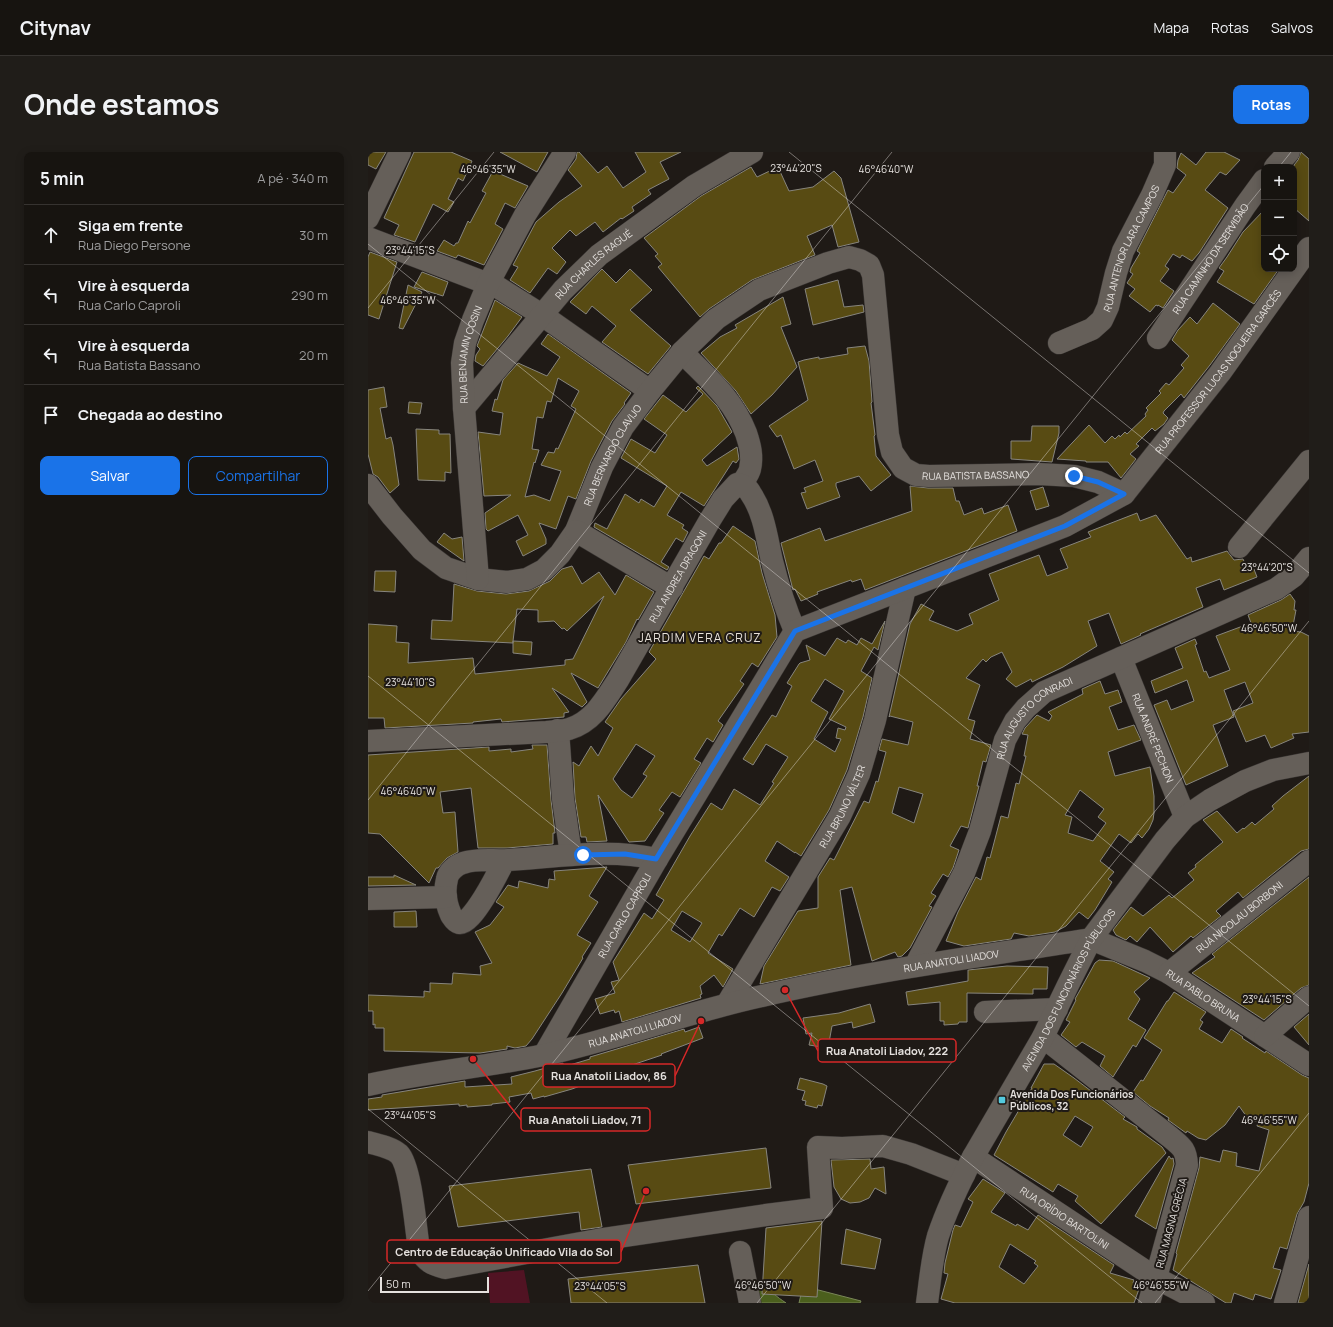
<!DOCTYPE html>
<html lang="pt">
<meta charset="utf-8">
<style>
body{margin:0;font-family:Manrope,sans-serif;background:#201d19;color:#f1f3f6}
.controls{position:absolute;right:12px;top:12px;display:grid;overflow:hidden;border-radius:8px;box-shadow:0 2px 10px #0003}
.controls button{width:36px;height:36px;display:grid;place-items:center;padding:0;border:0;border-bottom:1px solid #363330;background:#171410;color:#f1f3f6;font:20px sans-serif}
.scale{position:absolute;left:12px;bottom:10px;width:109px;box-sizing:border-box;padding-left:4px;border:2px solid #e5e1de;border-top:0;font-size:11px;line-height:14px;white-space:nowrap;color:#e5e1de;-webkit-text-stroke:3px #1f1a16;paint-order:stroke}
.stop{position:absolute;width:12px;height:12px;margin:-9px;border:3px solid #1a73e8;border-radius:50%;background:#fff}
.stop.end{background:#1a73e8;border-color:#fff;box-shadow:0 1px 4px #0008}
.list{margin:0;padding:0;list-style:none}
h2{display:flex;justify-content:space-between;align-items:center;height:52px;margin:0;padding:0 16px;font-size:17px}
h2 small{font-size:13px;font-weight:400;color:#9e9e9f}
.list li{display:grid;grid-template-columns:26px 1fr auto;gap:12px;align-items:center;box-sizing:border-box;height:60px;padding:0 16px;border-top:1px solid #363330}
.list b{display:block;font-size:15px;white-space:nowrap}
.list p{margin:0;font-size:13px;white-space:nowrap;color:#9e9e9f}
.list em{font-size:13px;font-style:normal;color:#9e9e9f}
.actions{display:flex;gap:8px;padding:12px 16px}
.actions a{flex:1;padding:9px 0;border:1px solid #1a73e8;border-radius:8px;text-align:center;font-size:14px;color:#1a73e8}
.actions .main{background:#1a73e8;color:#fff}
.icon{flex:none;width:22px;height:22px;fill:none;stroke:currentColor;stroke-width:2;stroke-linecap:round;stroke-linejoin:round}
.map{position:relative;flex:none;width:941px;height:1151px;overflow:hidden;border-radius:8px}
header{display:flex;align-items:center;gap:24px;box-sizing:border-box;height:56px;padding:0 20px;background:#171410;border-bottom:1px solid #363330}
header strong{font-size:19px}
nav{display:flex;gap:22px;margin-inline-start:auto;font-size:14px}
.intro{display:flex;align-items:center;justify-content:space-between;box-sizing:border-box;height:96px;padding:0 24px}
h1{margin:0;font-size:28px}
.button{padding:10px 18px;border-radius:8px;background:#1a73e8;color:#fff;font-size:14px;font-weight:700}
main{display:flex;gap:24px;padding:0 24px}
aside{flex:1;background:#171410;border-radius:8px;box-shadow:0 2px 10px #0003}
.map>svg:first-child{display:block}
.green{fill:#511323}
.water{fill:#4b5f1d;stroke:#798657}
.building{fill:#584b13;stroke:#87857e;fill-rule:evenodd}
.lines{fill:none;stroke-linecap:round;stroke-linejoin:round}
.minor-casing{stroke:#393533;stroke-width:23}
.minor{stroke:#655f59;stroke-width:22}
.route{stroke:#1a73e8;stroke-width:5}
.ticks{fill:none;stroke:#e5e1de;stroke-width:1;stroke-opacity:0.45}
.poi-dot{fill:#54cade;stroke:#1f1a16;stroke-width:1.5}
.labels{text-anchor:middle;dominant-baseline:central;stroke-width:4;stroke-linejoin:round;paint-order:stroke}
.street-label{font-size:10px;fill:#e5e1de;stroke:#1f1a16}
.poi-label{font-size:10px;font-weight:bold;fill:#e5e1de;stroke:#1f1a16;text-anchor:start}
.quarter-label{font-size:12px;letter-spacing:1px;fill:#e8e2db;stroke:#1f1a16}
.ticks-label{font-size:10px;text-anchor:middle;fill:#e5e1de;stroke:#1f1a16;stroke-width:4;stroke-linejoin:round;paint-order:stroke}
.leader{fill:none;stroke:#d62828;stroke-width:1.5}
.callout-dot{fill:#d62828;stroke:#1f1a16;stroke-width:1.5}
.callout{fill:#1f1a16;stroke:#d62828;stroke-width:1.5}
.callout-label{font-size:11px;text-anchor:middle;font-weight:bold;fill:#e5e1de}
</style>
<header>
<strong>Citynav</strong>
<nav><a>Mapa</a><a>Rotas</a><a>Salvos</a></nav>
</header>
<div class="intro"><h1>Onde estamos</h1><a class="button">Rotas</a></div>
<main>
<aside>
<h2>5 min<small>A pé · 340 m</small></h2>
<ul class="list">
<li><svg class="icon" aria-label="ahead" viewBox="0 0 24 24"><path d="M12 20V5M6 11l6-6 6 6"/></svg><div><b>Siga em frente</b><p>Rua Diego Persone</p></div><em>30 m</em></li>
<li><svg class="icon" aria-label="left" viewBox="0 0 24 24"><path d="M17 20v-9H6M10 6l-5 5 5 5"/></svg><div><b>Vire à esquerda</b><p>Rua Carlo Caproli</p></div><em>290 m</em></li>
<li><svg class="icon" aria-label="left" viewBox="0 0 24 24"><path d="M17 20v-9H6M10 6l-5 5 5 5"/></svg><div><b>Vire à esquerda</b><p>Rua Batista Bassano</p></div><em>20 m</em></li>
<li><svg class="icon" aria-label="arrive" viewBox="0 0 24 24"><path d="M6 21V4h12l-3 4 3 4H6"/></svg><div><b>Chegada ao destino</b></div></li>
</ul>
<div class="actions"><a class="main">Salvar</a><a>Compartilhar</a></div>
</aside>
<div class="map">
<svg width="941" height="1151" viewBox="0 0 941 1151">
<rect width="100%" height="100%" fill="#1f1a16"/>
<path class="green" d="M156,1118L162,1151H122L120,1121Z"/>
<path class="water" d="M399,1130C404,1142 408,1144 418,1151H391L387,1132Z
M435,1134L493,1149L492,1151H431Z"/>
<path class="building" d="M0,0H18L8,17L0,13Z
M46,0H83L104,9L95,29L90,26L80,47L86,50L80,60L65,52L47,90L26,83L31,73L16,66Z
M132,0H180L169,20Z
M209,0H211L230,21L239,14L255,36L278,20L267,0H313L292,10L301,27L280,38L283,42L264,55L266,59L254,67L253,66L235,80L227,70L208,84L202,78L184,96L198,110L189,122L180,116L162,141L142,128L150,115L145,113L168,70L191,50L214,34L200,18L208,7Z
M838,0H856L872,8L858,23L852,20L837,38L860,56L831,101L824,109L814,103L812,106L805,102L797,114L801,117L792,129L806,139L795,156L790,153V154L788,153L782,160L761,144L767,137L759,131L765,122L762,120L763,116L772,101L769,99L800,38L805,41L818,23L809,16L810,8L813,1L828,13Z
M933,0L941,7V69L926,56V13L930,8Z
M383,15L389,25L410,15L421,39L445,35L466,19L473,26L491,90L470,95L464,73L439,84L447,103L384,128L341,157L332,165L290,115L294,112L287,104L290,102L276,86L333,44Z
M125,19L160,34L147,56L137,51L127,72L135,77L116,113L90,103L88,106L69,99L76,88L86,94L88,91H90L100,69L102,71L118,41L114,39Z
M896,58V117H911L886,152L849,130L856,119L851,116L859,105L875,80Z
M2,100L29,110L11,167L0,163V105Z
M234,117L248,131L262,117L284,138L262,158L303,194L280,222L234,190L248,174L224,154L218,162L202,150Z
M54,120L80,130L75,144L46,135Z
M470,128L476,155L495,153L496,160L445,173L437,137Z
M40,133L54,140L35,177L31,176Z
M415,145L423,172L413,175L429,215L404,243L383,262L368,239L333,201L352,185L369,176L367,173Z
M127,148L154,165L140,184L115,214L107,209L108,203L112,197L109,194Z
M845,151L872,172L842,213L816,246L813,242L796,259L795,261L800,266L796,272L787,279L784,276L768,292L771,294L762,302L768,307L753,326L740,310H718V309L689,307L721,273L737,291L744,284L747,287L751,283L752,285L757,280L759,282L778,264L777,262L780,258L778,256L793,241L791,239L798,231L801,233L816,216L813,213L821,204L804,188L810,178L822,165L829,172Z
M180,182L263,241L256,251L257,252L244,269L223,309L208,347L200,344L188,377L171,371L178,387V392L155,404L148,389L160,383L150,363L120,379L118,377L117,361L143,343L116,344L110,280L132,283L135,261L124,259L127,247L129,248L135,228L150,211L179,224L192,205L173,192ZM190,226L211,239L203,254L208,257L190,297L188,296L186,301L180,300L173,313L193,319L182,349L166,343L157,345L166,310L167,311L171,298L164,297L169,265L175,266L179,249L183,250Z
M497,194L501,209L504,250L503,251L507,283L506,284L508,304L523,323L503,339L491,324L468,331V334L472,345L439,357L433,341L438,340L436,336L455,329L447,308L426,317L413,283L409,285L401,274L440,248L430,210L436,208L451,205V207L480,202L479,196Z
M330,234L349,254L364,280L334,308L339,314L369,295L371,307L368,311L365,309L336,354L313,340L299,363L316,373L314,376L320,380L315,390L308,386L293,410L301,415L299,418L226,375L227,371L239,377L257,342L271,351L273,347L286,355L299,334L253,306L263,287L287,301L299,283L276,267L295,243L318,260L335,242L328,236Z
M16,235L19,255L12,256L18,287L23,285L25,293L31,333L22,341L10,325L5,322L0,302V238Z
M41,250L54,251L52,262L40,261Z
M664,274H691V281L684,310L643,307V289H663Z
M48,277L71,278V282H82L83,321L77,320V329L50,328Z
M542,334L560,336H585L588,349H591L596,363L614,356L616,362L640,353L649,379L497,438L493,427L484,430L483,428L449,440L450,442L433,449L427,437L425,438L413,391L452,376L457,389L544,359Z
M675,335L681,354L668,358L662,339Z
M769,361L772,369L788,363L819,407L823,405L824,410L859,399L866,408L875,407L878,414L884,412L889,425L856,438L852,427L828,436L835,455L772,482L773,483L753,492L741,461L720,469L729,494L695,515L664,530L663,527L648,535L638,527L644,520L634,500L623,505L618,510L615,507L598,526L612,533L600,567L607,569L602,587L623,593L618,610L615,609L609,634H611L600,676L593,674L582,694L591,698L585,716L580,725L575,722L563,741L568,744L561,754L564,755L542,796L534,804L530,805L527,800L504,809L484,735L472,738L483,813L392,832L396,814L430,759L450,756V725L462,706L466,708L496,649L501,651L508,629L510,630L518,600L511,598L514,587L540,593L545,570L522,564L521,565L542,472L553,452L566,459L561,468L589,479L605,472L601,462L631,448L621,422L671,403L679,424L700,416L692,397L723,385L720,380ZM531,635L555,642L546,671L524,661Z
M365,374L387,389L394,421L407,463L409,485L390,515L384,511L372,529L376,532L350,569L355,573L345,590L339,586L326,607L333,611L312,645L304,640L291,658L296,661L277,689L261,690L230,643L239,689L219,690L218,685H213L207,646L205,610L211,614L223,594L230,604L245,576L237,570L253,547L288,507L281,500L336,404L341,407L351,391H353ZM268,592L287,604L275,622L279,624L264,646L253,638L245,627Z
M76,381L84,387L94,385L96,409L69,390Z
M204,414L214,432L231,420L247,443L258,423L286,440L270,468L269,467L258,490L230,536L203,521L219,550L214,555L184,536L201,560L196,561V565L134,570L133,567L105,570V571L17,576L16,566H0V472L29,474L28,490L41,491L40,511L105,506L107,522L197,513V508L205,507L236,444L199,479L196,476L194,477L186,469L170,470V458L149,457L145,489L164,490L163,503L145,501V489V491L63,487L64,468L84,469L86,432L109,439L138,442L161,439L182,429L194,417Z
M7,419H28L27,440L6,439Z
M922,442L927,449L926,458H928L924,479L933,480L941,484V580L924,582L926,586L903,596L897,583L878,590L865,559L885,551L877,530L856,538L866,565L845,573L860,614L818,633L786,553L799,548L803,558L826,549L819,528L787,541L783,529L815,516L807,496L827,487L829,492L827,493L836,520L838,519L841,526L862,518L848,484L883,471L880,463L913,448Z
M517,469L510,498L506,495L493,519L504,526L495,565L479,618L461,658L433,704L427,700V701L409,689L397,709L421,725L412,739L404,735L386,765L372,756L354,784L351,782L340,801L365,817L355,835L346,823L332,834L334,842L332,843L333,846L254,870L251,859L247,861L246,858L232,862L227,847L247,841L243,830L251,828L245,810L276,761L284,767L296,748L288,743L322,684L343,651L354,658L366,637L392,653L406,631L404,630L420,605L398,592L385,613L375,607L404,563L408,565L424,534L419,531L431,512L432,511L442,508L438,493L457,504L469,486L478,491L480,488L489,493L493,486L504,492ZM457,527L476,539L461,567L478,575L477,578L470,576L468,586L473,587L467,600L446,587L460,560L443,549ZM314,759L334,771L322,790L303,778Z
M732,529L737,542L750,538L754,550L741,555L750,578L766,573L773,588L740,600L747,624L782,615L786,644V661L785,668L781,677L774,686L770,682L763,691L751,682L732,709L746,720L740,727L744,730L727,758L720,767L711,760L698,774L687,780L661,784L646,781L643,787L596,794L578,789L590,760L608,725L613,728L619,705L622,706L633,664L640,666L648,631L651,632L658,604H656L660,583L654,582L657,576L669,563L681,569L684,564L680,560L715,542L714,537ZM712,638L736,657L730,665L738,671L725,689L700,681L704,665L697,663Z
M164,593H179L183,648L187,681H185V692L139,696H110L103,636L72,640L75,661L87,660L90,700L79,706L70,716H68L61,731L12,682L0,681V603L121,595V599L143,597V600L165,597Z
M941,624V697L933,699L875,746L870,740L848,759L853,764L830,782L825,786L823,784L805,800L782,775L769,790L762,784L758,788L748,783L745,778L763,755L775,764L801,743L804,746L826,728L820,721L828,715L827,713L855,690L835,668L849,659L869,681L875,676L876,677L884,670L887,673L906,657L904,654L915,644Z
M239,715L221,744L230,750L209,783L223,791L214,805L215,806L194,841L164,887L158,894L147,896L139,894V897L112,901L16,899V876H7V872L5,873V859H0V843L56,845V839L62,840V831L84,832L85,821L113,823L112,814L124,811L107,780L122,773L136,755L128,750L140,733L150,736L151,729L180,736L181,727L187,728L186,719Z
M26,723L48,733L0,734V725H26Z
M941,725V833L933,836L896,868L824,821L847,805L844,802Z
M48,759L49,775H26V760Z
M731,808L745,809L782,826L766,840L772,847L760,867L778,878L768,895L765,893L745,925L732,914L737,904L714,890L708,895L693,883L702,870L698,868L708,848L707,847L711,840L727,811Z
M639,814L680,815L679,837H665V842L599,841V870H591L590,872L576,873V869H572V850L540,853L538,840L600,829V818Z
M806,840L838,860L832,868L835,870L831,877L854,891L863,877L875,885L874,886L897,901L898,899L934,923L941,926V1031L936,1050L929,1062L919,1097L912,1095L905,1116L913,1118L903,1147L887,1142L885,1148L866,1141L863,1151H858L805,1118L809,1102L808,1101L831,1016L832,1005L852,1010L855,998L869,1001L868,1014L891,1019L901,978L889,974L890,970L881,968L871,954L857,973L838,988L830,986L819,979L818,981L800,968L801,966L782,954L765,940L773,928L775,929L794,898L776,886L799,849H800Z
M502,852L507,870L485,876L484,870L464,874L460,896L441,893L444,881L438,882L435,866L471,861Z
M941,862V893L926,875Z
M331,875L335,886L293,902L294,903L261,914L262,915L204,937L176,945V944L165,947L163,941L141,945L142,950L124,952V953L99,955V953L91,954V952L0,958V947L14,945V943L97,929V935L144,932L143,925L167,919L195,911V915L222,907V905L316,877L317,880Z
M676,912H686L706,926L757,965L755,967L769,975V977L794,995L798,1001L733,1072L707,1049L710,1044L690,1032L685,1040L626,1003L638,980L664,936H663ZM707,964L725,975L713,995L695,983Z
M432,926L455,932L459,934L454,954L450,953L449,956L437,953L438,949L434,948L437,939L429,937Z
M398,996L403,1036L268,1052L260,1013Z
M801,1004L803,1007L805,1006L806,1012L788,1077L767,1064Z
M502,1007L503,1017L516,1015L518,1042L507,1036L501,1046L492,1050L482,1051L473,1047L466,1035L463,1008Z
M223,1017L234,1075L213,1078L211,1060L90,1075L81,1034Z
M615,1027L637,1041L623,1060L648,1074L649,1072L660,1078L670,1063L746,1113L742,1121L766,1128L765,1131L767,1132L766,1136L771,1137L766,1151H587L573,1147L580,1122L576,1121L577,1111L585,1078L587,1073L593,1075L605,1050L600,1047ZM642,1092L668,1109L666,1111L670,1114L656,1132L631,1115Z
M454,1069L449,1145L394,1142L398,1076Z
M478,1077L513,1087L507,1117L473,1112Z
M941,1112V1151H930Z
M330,1113L337,1151H203L200,1127Z"/>
<g class="lines">
<g class="minor-casing">
<g id="minor">
<path d="M907,15L921,0"/>
<path d="M0,66L32,0"/>
<path d="M0,86L131,136L174,163L282,239"/>
<path id="s1" d="M790,186L877,54L896,28"/>
<path id="s2" d="M691,191L724,177L734,168L740,155L748,121L755,99L784,43L797,13V0"/>
<path d="M314,200C340,227 364,245 378,281C382,293 385,304 382,317C381,322 376,328 373,333"/>
<path id="s3" d="M96,256L195,138L231,103L326,34L384,0"/>
<path id="s4" d="M0,333L24,364L54,398L78,416L110,427L139,430L159,427L176,418L192,402L208,379L234,315L255,275L282,239L314,200L348,167L391,138L460,111L481,105L492,108L501,113L505,123L520,283L524,300L535,316L548,323L561,324L671,322L706,324L730,330L756,342"/>
<path d="M208,379L304,436"/>
<path d="M871,395L941,309"/>
<path id="s5" d="M110,427L96,256L94,211L97,191L105,168L120,132L157,63L197,0"/>
<path id="s6" d="M753,506L817,665"/>
<path d="M190,578L195,647L203,703"/>
<path id="s7" d="M0,589L179,580C186,579 194,579 201,577C225,570 237,548 250,528L342,368L355,347L369,332C376,333 380,336 383,342C396,361 399,387 404,409C410,433 417,456 427,479"/>
<path d="M136,709C131,719 104,774 91,771C87,770 85,766 83,763C78,752 76,739 79,727C80,720 88,713 95,711C110,706 125,709 140,708C190,705 240,696 289,707"/>
<path d="M0,747L78,745"/>
<path id="s8" d="M723,787L777,809L801,821L941,913"/>
<path id="s9" d="M547,814L596,721L612,679L637,588L647,569L658,556L676,540L908,437L926,424L941,406"/>
<path id="s10" d="M801,821L941,709"/>
<path id="s11" d="M359,852L472,664L491,622L507,568L537,436"/>
<path d="M617,860L689,857"/>
<path d="M897,884L941,845"/>
<path d="M675,885L802,985C814,995 818,997 819,1013L781,1151"/>
<path id="s12" d="M176,903L289,707L427,479L697,374L756,342L852,221L941,96"/>
<path id="s13" d="M0,933C58,920 117,915 176,903C249,887 320,860 394,844C503,819 613,804 723,787"/>
<path d="M0,990C10,993 23,995 31,1002C43,1014 48,1078 51,1098C59,1110 63,1112 77,1116L229,1088L398,1063L454,1056L450,995L474,996L515,994L543,1002L596,1023"/>
<path id="s14" d="M605,1005L788,1126L836,1151"/>
<path d="M372,1100L382,1151"/>
<path id="s15" d="M559,1151C562,1129 564,1105 570,1084C579,1057 592,1030 605,1005L675,885L700,833L723,787L797,688L817,665L842,648L877,629L905,618L941,611"/>
<path d="M917,1151L941,1065"/>
</g>
</g>
<use href="#minor" class="minor"/>
</g>
<g class="lines">
<path class="route" d="M215,703L257,702L288,707L427,479L697,374L756,342L730,330L706,324"/>
</g>
<path class="ticks" d="M421,0L941,421M911,15L923,0M0,92L941,854M0,156L126,0M0,524L774,1151M0,648L524,0M0,957L239,1151M0,1139L896,33M389,1151L941,469M787,1151L941,961"/>
<rect class="poi-dot" x="630" y="944" width="8" height="8" rx="2"/>
<g class="labels">
<g class="street-label">
<text stroke="none"><textPath href="#s2" startOffset="127">RUA ANTENOR LARA CAMPOS</textPath></text>
<text stroke="none"><textPath href="#s1" startOffset="95">RUA CAMINHO DA SERVIDÃO</textPath></text>
<text stroke="none"><textPath href="#s3" startOffset="194">RUA CHARLES RAGUÉ</textPath></text>
<text stroke="none"><textPath href="#s5" startOffset="226">RUA BENJAMIN COSIN</textPath></text>
<text stroke="none"><textPath href="#s12" startOffset="1004">RUA PROFESSOR LUCAS NOGUEIRA GARCÊS</textPath></text>
<text stroke="none"><textPath href="#s4" startOffset="352">RUA BERNARDO CLAVIJO</textPath></text>
<text stroke="none"><textPath href="#s4" startOffset="977">RUA BATISTA BASSANO</textPath></text>
<text stroke="none"><textPath href="#s7" startOffset="392">RUA ANDREA DRAGONI</textPath></text>
<text stroke="none"><textPath href="#s9" startOffset="281">RUA AUGUSTO CONRADI</textPath></text>
<text stroke="none"><textPath href="#s6" startOffset="86">RUA ANDRÉ PECHON</textPath></text>
<text stroke="none"><textPath href="#s11" startOffset="229">RUA BRUNO VÁLTER</textPath></text>
<text stroke="none"><textPath href="#s12" startOffset="161">RUA CARLO CAPROLI</textPath></text>
<text stroke="none"><textPath href="#s10" startOffset="90">RUA NICOLAU BORBONI</textPath></text>
<text stroke="none"><textPath href="#s13" startOffset="597">RUA ANATOLI LIADOV</textPath></text>
<text stroke="none"><textPath href="#s15" startOffset="347">AVENIDA DOS FUNCIONÁRIOS PÚBLICOS</textPath></text>
<text stroke="none"><textPath href="#s8" startOffset="126">RUA PABLO BRUNA</textPath></text>
<text stroke="none"><textPath href="#s13" startOffset="273">RUA ANATOLI LIADOV</textPath></text>
<text stroke="none"><textPath href="#s14" startOffset="110">RUA ORÍDIO BARTOLINI</textPath></text>
<text transform="translate(803 1071) rotate(-75)">RUA MAGNA GRÉCIA</text>
</g>
<g class="poi-label">
<text x="642" y="942">Avenida Dos Funcionários<tspan x="642" dy="12">Públicos, 32</tspan></text>
</g>
<g class="quarter-label">
<text x="332" y="485">JARDIM VERA CRUZ</text>
</g>
</g>
<g class="ticks-label">
<text x="428" y="20">23°44'20"S</text>
<text x="120" y="21">46°46'35"W</text>
<text x="518" y="21">46°46'40"W</text>
<text x="42" y="102">23°44'15"S</text>
<text x="40" y="152">46°46'35"W</text>
<text x="899" y="419">23°44'20"S</text>
<text x="901" y="480">46°46'50"W</text>
<text x="42" y="534">23°44'10"S</text>
<text x="40" y="643">46°46'40"W</text>
<text x="899" y="851">23°44'15"S</text>
<text x="42" y="967">23°44'05"S</text>
<text x="901" y="972">46°46'55"W</text>
<text x="395" y="1137">46°46'50"W</text>
<text x="793" y="1137">46°46'55"W</text>
<text x="232" y="1138">23°44'05"S</text>
</g>
<path class="leader" d="M417 838L450 899M333 869L307 924M105 907L153 968M278 1039L253 1100"/>
<g class="callout-dot">
<circle cx="417" cy="838" r="4"/>
<circle cx="333" cy="869" r="4"/>
<circle cx="105" cy="907" r="4"/>
<circle cx="278" cy="1039" r="4"/>
</g>
<g class="callout">
<rect x="450" y="887" width="138" height="23" rx="4"/>
<rect x="175" y="912" width="132" height="23" rx="4"/>
<rect x="153" y="956" width="129" height="23" rx="4"/>
<rect x="19" y="1088" width="234" height="23" rx="4"/>
</g>
<g class="callout-label">
<text x="519" y="903">Rua Anatoli Liadov, 222</text>
<text x="241" y="928">Rua Anatoli Liadov, 86</text>
<text x="217" y="972">Rua Anatoli Liadov, 71</text>
<text x="136" y="1104">Centro de Educação Unificado Vila do Sol</text>
</g>
</svg>
<div class="controls">
<button>+</button>
<button>−</button>
<button><svg class="icon" aria-label="locate" viewBox="0 0 24 24"><circle cx="12" cy="12" r="6"/><path d="M12 2v4M12 18v4M2 12h4M18 12h4"/></svg></button>
</div>
<div class="scale">50 m</div>
<div class="stop" style="left:215px;top:703px"></div>
<div class="stop end" style="left:706px;top:324px"></div>
</div>
</main>
